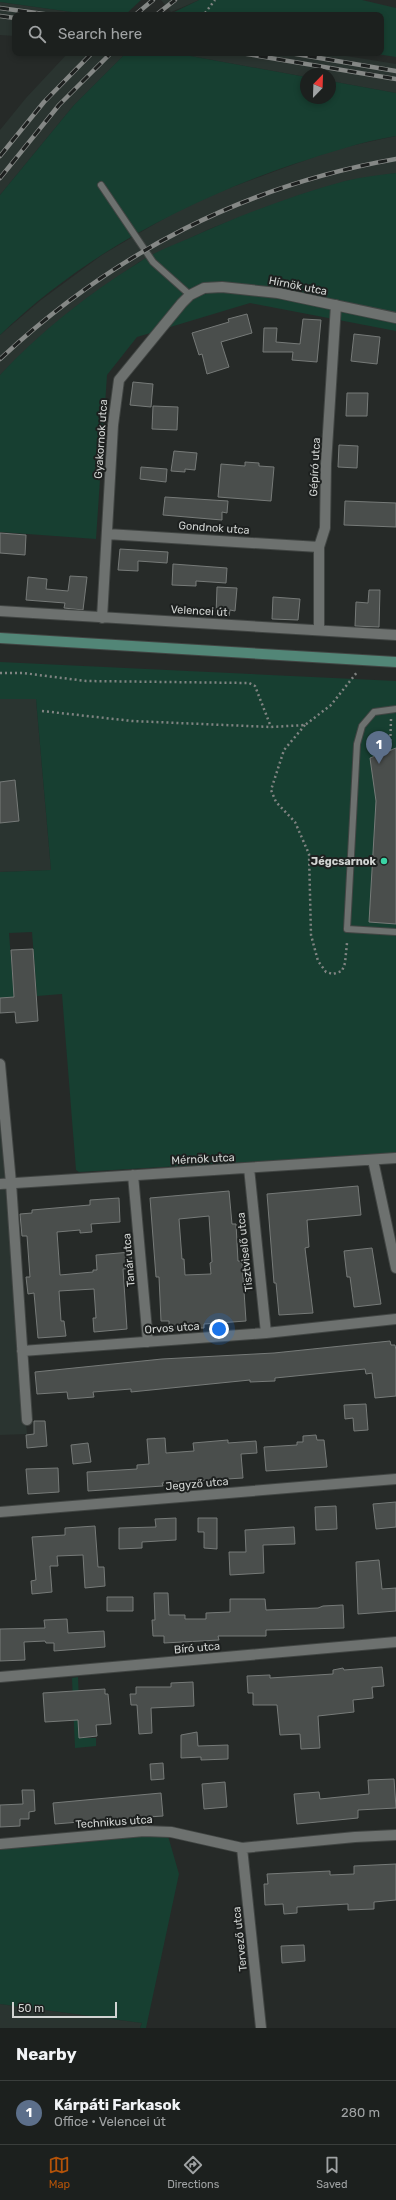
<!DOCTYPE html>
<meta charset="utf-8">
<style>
body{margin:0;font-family:Rubik,sans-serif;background:#252827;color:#f1f3f6}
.compass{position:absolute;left:300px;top:68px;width:36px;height:36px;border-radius:50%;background:#1c201e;box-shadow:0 2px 6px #0003;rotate:23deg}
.scale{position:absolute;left:12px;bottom:10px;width:105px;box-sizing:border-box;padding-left:4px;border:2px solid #d1d4d2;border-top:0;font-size:11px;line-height:14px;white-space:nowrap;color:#d1d4d2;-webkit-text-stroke:3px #1d201f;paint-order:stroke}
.you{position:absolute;left:219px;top:1329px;width:14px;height:14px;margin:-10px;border:3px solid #fff;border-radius:50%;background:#1a73e8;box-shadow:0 0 0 6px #1a73e833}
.badge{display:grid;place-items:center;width:26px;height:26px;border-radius:50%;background:#b45309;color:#fff;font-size:13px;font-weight:700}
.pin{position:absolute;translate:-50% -33px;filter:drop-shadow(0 1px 2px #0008)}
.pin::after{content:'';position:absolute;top:21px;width:14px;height:12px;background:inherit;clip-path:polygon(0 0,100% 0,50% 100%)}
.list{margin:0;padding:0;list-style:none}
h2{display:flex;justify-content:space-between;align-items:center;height:52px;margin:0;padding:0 16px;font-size:17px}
h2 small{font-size:13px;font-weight:400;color:#a0a3a4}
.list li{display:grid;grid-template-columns:26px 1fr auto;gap:12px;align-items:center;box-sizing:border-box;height:64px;padding:0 16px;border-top:1px solid #3a3e3c}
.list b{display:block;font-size:15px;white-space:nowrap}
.list p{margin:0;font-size:13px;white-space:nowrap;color:#a0a3a4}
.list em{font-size:13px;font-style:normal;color:#a0a3a4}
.icon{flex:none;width:22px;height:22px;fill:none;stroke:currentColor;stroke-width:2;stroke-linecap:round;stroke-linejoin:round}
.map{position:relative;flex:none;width:396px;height:2028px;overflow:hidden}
.search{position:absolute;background:#1c201e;box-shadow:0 2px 6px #0003;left:12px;right:12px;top:12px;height:44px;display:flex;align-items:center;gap:10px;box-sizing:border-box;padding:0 14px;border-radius:8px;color:#a0a3a4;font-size:15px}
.sheet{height:116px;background:#1c201e}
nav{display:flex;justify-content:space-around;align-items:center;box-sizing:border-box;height:56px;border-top:1px solid #3a3e3c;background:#1c201e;font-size:11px;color:#a0a3a4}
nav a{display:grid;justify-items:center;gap:2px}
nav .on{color:#b45309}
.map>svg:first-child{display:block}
.built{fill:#2a3430}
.green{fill:#173f31}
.building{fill:#4a4e4c;stroke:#767a78;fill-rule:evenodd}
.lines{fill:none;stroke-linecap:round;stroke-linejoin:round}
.service-casing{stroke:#414543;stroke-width:8}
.minor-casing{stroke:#414543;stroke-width:12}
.secondary-casing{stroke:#414543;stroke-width:12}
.path{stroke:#808482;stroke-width:2.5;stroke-dasharray:2 3;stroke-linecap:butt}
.service{stroke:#6d716f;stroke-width:6}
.minor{stroke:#6d716f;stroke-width:10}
.secondary{stroke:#528677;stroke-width:10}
.rail-casing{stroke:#858886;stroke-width:4.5}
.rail{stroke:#1d201f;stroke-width:3;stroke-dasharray:9;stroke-linecap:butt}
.poi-dot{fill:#3ad4a5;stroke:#1d201f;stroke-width:1.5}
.labels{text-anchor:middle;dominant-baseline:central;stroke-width:4;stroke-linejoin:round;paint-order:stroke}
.street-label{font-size:11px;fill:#d1d4d2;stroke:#1d201f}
.poi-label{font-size:11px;font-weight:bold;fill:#d1d4d2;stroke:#1d201f;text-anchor:end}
</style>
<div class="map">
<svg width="396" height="2028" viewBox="0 0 396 2028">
<rect width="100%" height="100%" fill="#262a28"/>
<path class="built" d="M161,0H199L171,12Z
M0,2L78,13L93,15H15V36L0,35Z
M68,53H126L74,105L0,195V130L26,98Z
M174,53H328L396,64V93L330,81V74H306V77Z
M396,136V173L346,181L273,205L212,228L139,262L86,300L0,375V335L41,300L102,255L182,208L221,191L336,149Z
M0,699H36L51,870L0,872Z
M0,1114L27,1434L0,1435Z
M0,2004L142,2023L140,2028H0Z"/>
<path class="green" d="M0,0H141L125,15H93L0,2Z
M199,0H362L396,8V57L371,53H381V15H168Z
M126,53H174L306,77V98H330V81L396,93V136C360,142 328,153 294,164C185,201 83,255 0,335V195L74,105Z
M396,173V331L250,303L137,337L107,375L96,539L0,532V375C40,332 88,294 138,263C154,252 174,245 192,237C241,215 293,195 345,181C362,177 379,175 396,173Z
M0,662L396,681V1153L79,1172L76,1170L62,994L37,996L32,932L9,933L14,998H0V872L51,870L36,699H0Z
M78,1677L79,1703L77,1704L79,1738H96V1746L75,1748L72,1678Z
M144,1834L168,1836L179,1874L146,2028H140L142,2023L0,2004V1849Z"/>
<path class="building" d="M247,314L252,333L221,342L229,367L207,374L202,354L199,355L192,333L229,322L228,319Z
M303,319L321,320L317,362L292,360L293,352H263L264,328H277L276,342L300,344Z
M354,334L380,337L377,364L351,361Z
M133,382L153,384L151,407L130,405Z
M347,393H368L367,416H346Z
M153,406L178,407L177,430L152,429Z
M339,445L358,446L357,468L338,467Z
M174,451L197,453L195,470L185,469V472L171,471Z
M245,462L259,463V466L274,467L271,501L218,497L221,464L245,466Z
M141,467L167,469L166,482L140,479Z
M165,497L228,501L227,513L222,512V520L163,515Z
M345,501L396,503V527L344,525Z
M0,533L26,535L25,555L0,553Z
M120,549L168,552L167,563L138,561V571L118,570Z
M173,564L227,568L226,583L196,581V586L172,585Z
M70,576L87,577L83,610L64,608L65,603L26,600L28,577L47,579L46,589L68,591Z
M217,587L237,588L235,611L230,610L229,616L216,615Z
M369,590H380L379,627L355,626L356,602L368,603Z
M273,597L300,599L298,620L272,619Z
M396,748V924L369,922L376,801L370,758Z
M15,780L19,821L0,823V782Z
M33,949L38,1021L16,1023L15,1012L0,1013V998L14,997L11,950Z
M358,1186L361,1215L307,1220L309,1247L305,1248L313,1313L279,1315L276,1283H274L267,1194Z
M229,1191L232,1224H236L238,1261H242L246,1321L204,1324V1328H169V1321H161L159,1277H156L150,1198ZM209,1216L212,1262L210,1263L211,1274L185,1275L184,1259H182L179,1219Z
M119,1198L120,1222L91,1224L92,1232L80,1233V1230L57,1232L60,1275L93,1272V1270H97L96,1255L131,1252L132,1268L123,1269L127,1329L94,1332L93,1318H96L94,1289L59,1291L61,1321H64L66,1336L38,1338L34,1293L28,1294L26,1277H30L27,1236H22L20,1214L32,1213V1210L90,1205V1200Z
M372,1248L381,1304L354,1307L350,1277H347L344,1251Z
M390,1341L391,1345H395L396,1350V1396L375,1398L372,1373L366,1374L365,1369L275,1378V1381L250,1382V1380L131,1392V1389L93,1392L94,1397L68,1399L67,1392L37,1394L35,1372L162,1359L274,1353Z
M366,1404L368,1430L354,1431L353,1418L345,1419L344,1405Z
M34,1421H45L47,1446L27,1448L26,1435L34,1434Z
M316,1435L317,1440H324L327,1467L266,1471L264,1447L297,1445V1442H303V1436Z
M165,1438L166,1453L194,1451L193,1443L228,1440V1443L256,1441L257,1453L241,1454L243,1478L162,1483L163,1486L88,1491L87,1472L137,1469V1465L149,1464L147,1439Z
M88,1443L91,1462L73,1464L71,1445Z
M58,1468L59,1492L28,1494L26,1469Z
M396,1502V1527L376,1529L373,1504Z
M336,1506L337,1529L316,1530L315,1507Z
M176,1518V1540L142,1542V1548L119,1549V1528L156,1527L155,1519Z
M198,1518H217V1549L204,1548V1532H198Z
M95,1526L98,1567H104L105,1586L85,1588L83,1555L57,1556L58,1566H50L52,1592L32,1594L31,1581L36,1580L32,1537L65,1535V1528Z
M294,1527L295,1544L263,1545L264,1573L230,1575L229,1552H246L245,1530Z
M379,1560L382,1589L396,1588V1611L358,1614L356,1562Z
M154,1593H168L169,1615H185V1619H206V1613L230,1612V1599H265L266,1610L318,1608L323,1606L343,1605L344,1628L266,1630V1636H218L219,1640L164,1643V1636H153L152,1620H155Z
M107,1597H133V1611H107Z
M67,1619L68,1633L104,1631L105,1647L54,1651V1643H46L45,1641L24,1642L25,1660L0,1661V1629L45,1628L44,1620Z
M382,1667L384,1686L372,1687L373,1698L353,1700L354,1712L318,1716L320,1748L301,1749L300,1734L280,1735L277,1705H253V1693H248L247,1676L270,1675V1678L333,1674V1670L343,1668L344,1670Z
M193,1682L194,1706L151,1708L152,1733L139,1734L137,1705H131L130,1694H136V1687H171V1683Z
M105,1689V1694H108L111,1724L96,1725L97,1736L79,1738L78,1720L45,1722L43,1693Z
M197,1732L198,1746L228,1745V1759L201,1760V1757L181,1758V1735Z
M163,1763L164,1779L151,1780L150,1764Z
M394,1779L396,1808L358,1810V1818L297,1824L294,1794L319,1792L320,1799L369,1794L368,1780Z
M225,1782L227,1807L204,1809L202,1784Z
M22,1790H34L35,1811L29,1812V1819H20V1826L0,1827V1805L23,1804Z
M161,1793L163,1816L117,1819V1822L93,1824L92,1821L55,1824L53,1803Z
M396,1864V1900L374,1902V1909L348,1910V1904L297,1907V1913L284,1914L283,1904L265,1905L264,1884H268L267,1874L330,1871V1875L354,1874V1866Z
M304,1945L305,1961L282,1963L281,1946Z"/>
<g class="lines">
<g class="service-casing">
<path id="service" d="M101,185L153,262L190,295
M396,709L374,712L362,726L357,744L347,929L396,932"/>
</g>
<g class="minor-casing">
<path id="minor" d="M107,534L319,547
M0,611L396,635
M102,618L113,425L119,380L182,303L190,295L204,288L222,287L278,293L396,318
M319,630V547L325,528L326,464L336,305
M0,1064L11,1183L27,1420
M373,1160L396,1268
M249,1168L266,1333
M133,1175L148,1342
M0,1184L396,1158
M22,1351L266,1333L396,1319
M0,1512L396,1479
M0,1677L396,1642
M0,1844L144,1831L171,1832L242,1848L355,1837L396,1835
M242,1848L261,2028"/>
</g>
<g class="secondary-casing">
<path id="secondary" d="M0,638L396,662"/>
</g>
<path class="path" d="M205,13L215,0
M0,673H23L86,681L249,683L255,686L271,727
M42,711L132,721L271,727L305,725L331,705L358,671
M305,725L284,750L271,790L276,802L295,822L309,854L311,935L318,961L326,972L333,974L342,971L345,963L347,943
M390,751L391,719"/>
<use href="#service" class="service"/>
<use href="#minor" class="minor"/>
<use href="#secondary" class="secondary"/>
<g class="rail-casing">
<path id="rail" d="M0,8L51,15
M135,15L153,0
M156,15L175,0
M0,16L15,18
M241,53L396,79
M290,53L396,71
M0,156L44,102L92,53
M0,178L59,105L111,53
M0,359C114,253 243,186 396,159"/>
</g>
<use href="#rail" class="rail"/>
</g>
<circle class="poi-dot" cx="384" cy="861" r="4"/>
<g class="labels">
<g class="street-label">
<text transform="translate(298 286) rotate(11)">Hírnök utca</text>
<text transform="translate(101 439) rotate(-86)">Gyakornok utca</text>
<text transform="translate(315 467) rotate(-87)">Gépíró utca</text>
<text transform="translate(214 528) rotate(4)">Gondnok utca</text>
<text transform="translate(199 611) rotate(3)">Velencei út</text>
<text transform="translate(203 1159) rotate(-3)">Mérnök utca</text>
<text transform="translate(245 1252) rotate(-96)">Tisztviselő utca</text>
<text transform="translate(129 1260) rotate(-95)">Tanár utca</text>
<text transform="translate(172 1328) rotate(-4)">Orvos utca</text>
<text transform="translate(197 1484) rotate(-5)">Jegyző utca</text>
<text transform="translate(197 1648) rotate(-5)">Bíró utca</text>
<text transform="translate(114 1822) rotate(-4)">Technikus utca</text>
<text transform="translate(240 1939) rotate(-96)">Tervező utca</text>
</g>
<g class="poi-label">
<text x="376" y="861">Jégcsarnok</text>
</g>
</g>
</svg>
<svg class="compass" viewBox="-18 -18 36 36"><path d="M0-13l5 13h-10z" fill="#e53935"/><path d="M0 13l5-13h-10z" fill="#a0a3a4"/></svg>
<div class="scale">50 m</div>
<div class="you"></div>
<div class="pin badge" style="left:379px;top:764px;background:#5c6f8a">1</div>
<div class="search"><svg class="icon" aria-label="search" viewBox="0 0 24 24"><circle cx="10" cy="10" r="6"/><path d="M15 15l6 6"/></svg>Search here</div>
</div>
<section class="sheet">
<h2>Nearby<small></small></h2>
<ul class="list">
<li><span class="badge" style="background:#5c6f8a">1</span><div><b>Kárpáti Farkasok</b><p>Office · Velencei út</p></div><em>280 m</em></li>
</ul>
</section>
<nav>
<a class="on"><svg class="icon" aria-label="map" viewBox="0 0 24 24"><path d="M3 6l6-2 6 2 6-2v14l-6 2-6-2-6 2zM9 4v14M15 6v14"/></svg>Map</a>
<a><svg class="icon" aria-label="directions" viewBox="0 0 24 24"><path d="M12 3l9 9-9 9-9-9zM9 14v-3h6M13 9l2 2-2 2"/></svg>Directions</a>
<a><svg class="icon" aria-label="saved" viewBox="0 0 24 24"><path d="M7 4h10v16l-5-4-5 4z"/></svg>Saved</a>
</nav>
